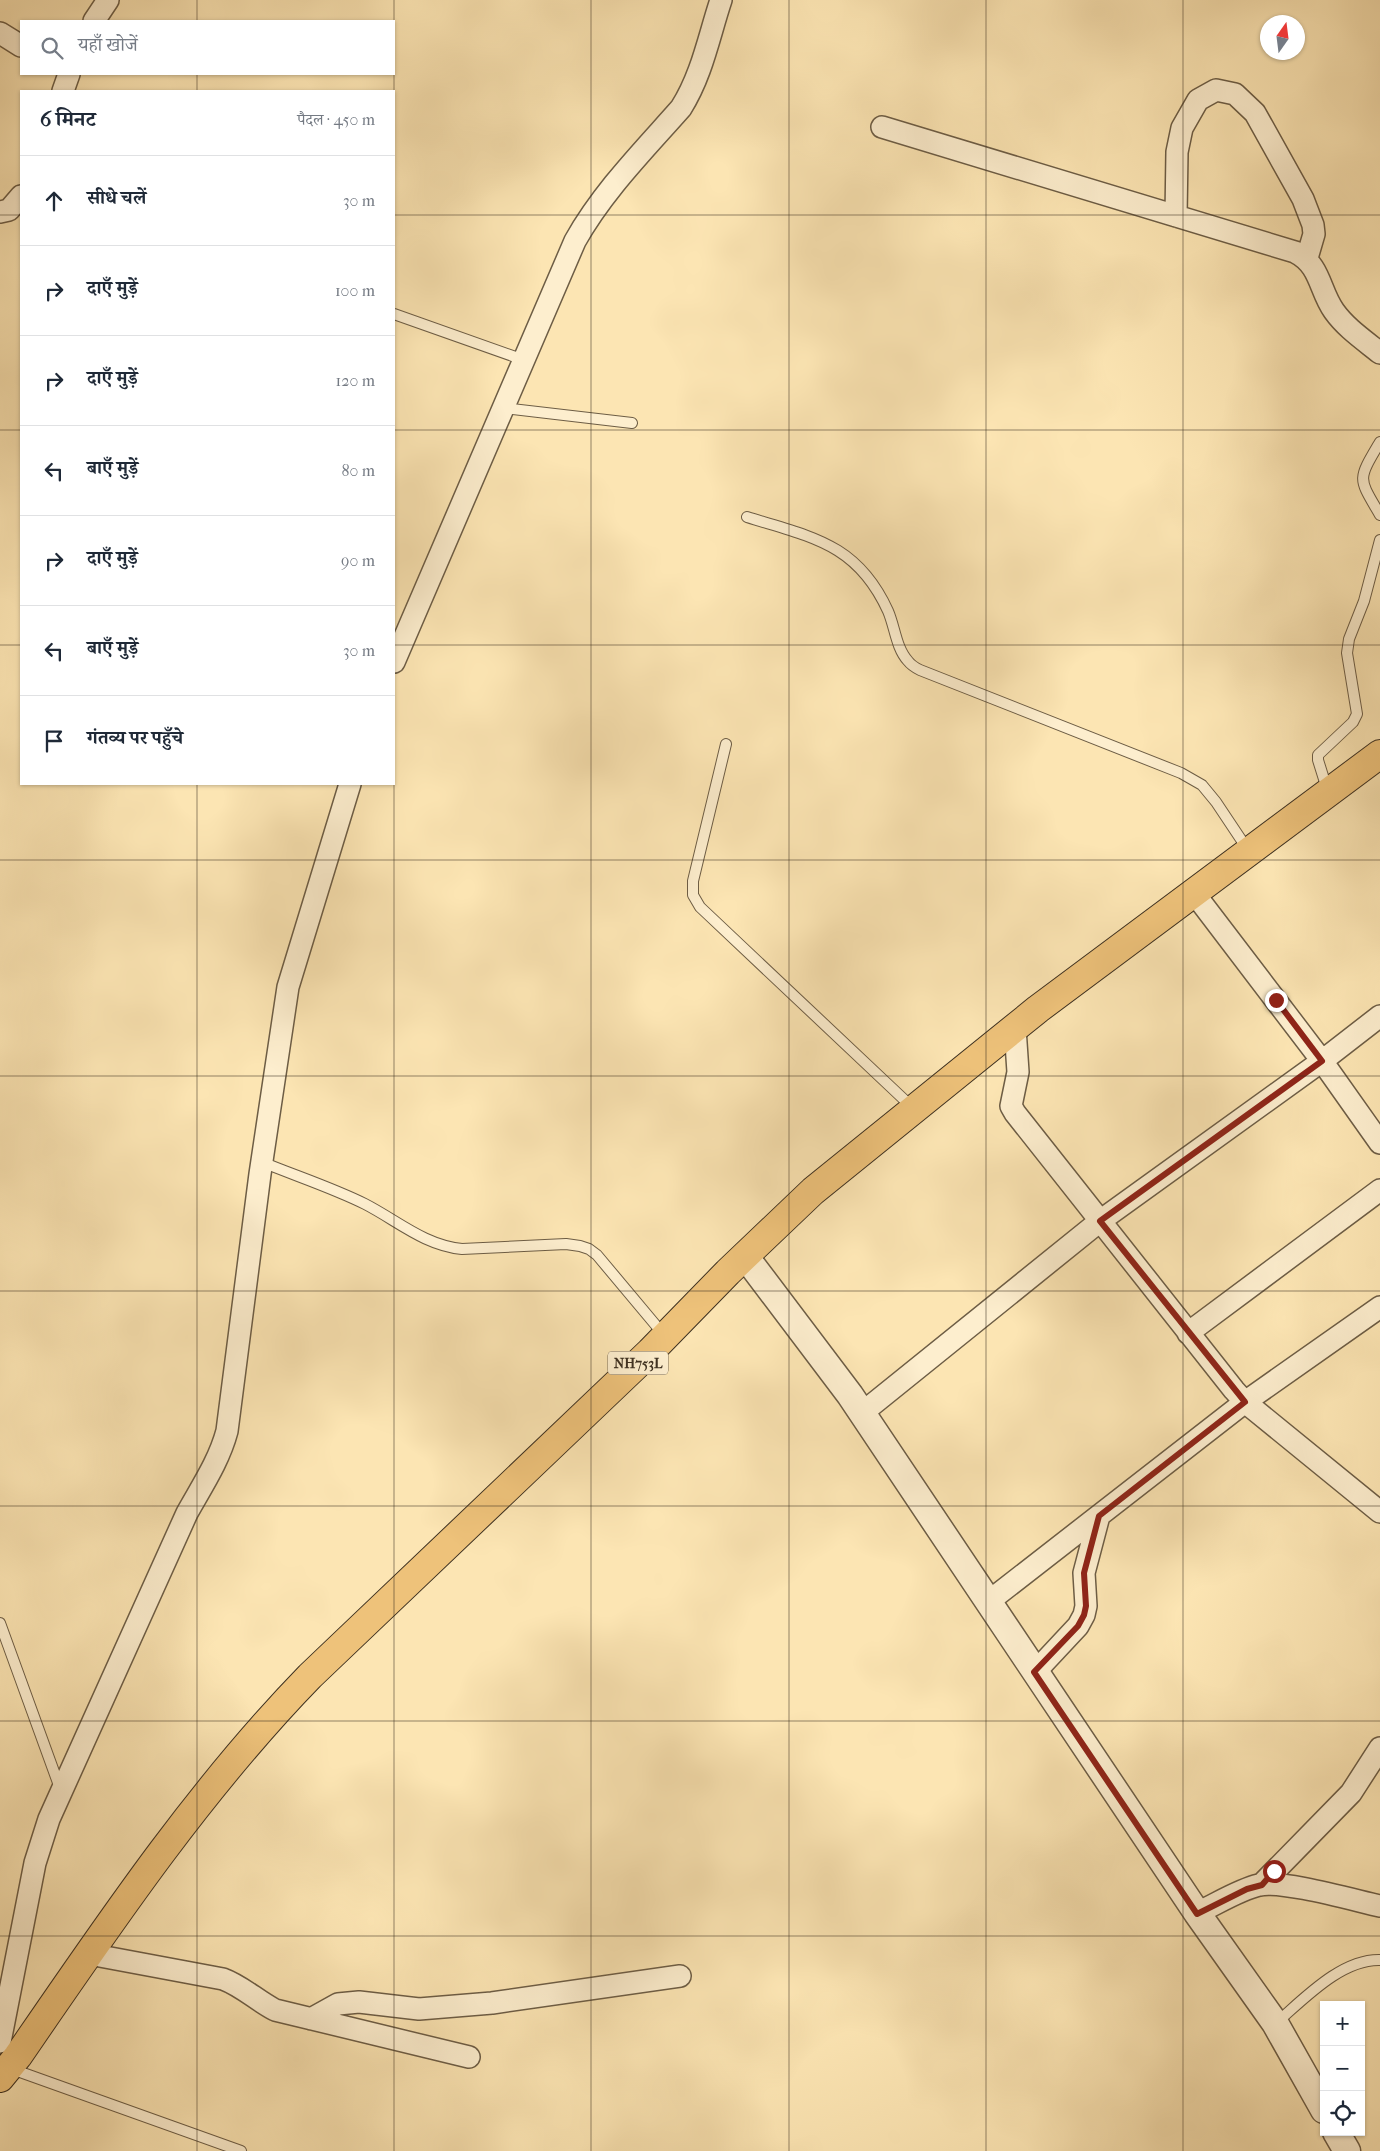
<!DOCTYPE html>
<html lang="hi">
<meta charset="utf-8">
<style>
body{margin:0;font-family:"IM FELL French Canon","Noto Serif Devanagari",serif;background:#f6f6f7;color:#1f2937}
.controls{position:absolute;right:15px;bottom:15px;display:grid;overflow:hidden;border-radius:0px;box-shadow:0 1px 4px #0004}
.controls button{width:45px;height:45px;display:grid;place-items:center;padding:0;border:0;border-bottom:1px solid #e0e1e3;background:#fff;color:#1f2937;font:25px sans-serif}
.compass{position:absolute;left:1260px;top:15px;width:45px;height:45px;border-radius:50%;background:#fff;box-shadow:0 1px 4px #0004;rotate:14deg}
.stop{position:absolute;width:15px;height:15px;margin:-11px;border:4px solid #8f2418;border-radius:50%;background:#fff}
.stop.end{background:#8f2418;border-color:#fff;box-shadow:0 1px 5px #0008}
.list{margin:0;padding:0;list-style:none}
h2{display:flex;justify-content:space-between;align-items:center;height:65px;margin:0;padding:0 20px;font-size:21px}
h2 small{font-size:16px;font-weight:400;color:#747a83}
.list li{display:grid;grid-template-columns:32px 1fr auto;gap:15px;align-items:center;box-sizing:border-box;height:90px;padding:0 20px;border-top:1px solid #e0e1e3}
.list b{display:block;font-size:19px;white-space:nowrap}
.list em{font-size:16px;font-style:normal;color:#747a83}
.icon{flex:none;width:28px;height:28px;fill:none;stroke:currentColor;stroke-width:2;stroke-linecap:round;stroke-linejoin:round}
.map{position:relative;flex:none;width:1380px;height:2151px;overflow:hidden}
.search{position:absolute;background:#fff;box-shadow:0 1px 4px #0004;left:20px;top:20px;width:375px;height:55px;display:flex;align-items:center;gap:12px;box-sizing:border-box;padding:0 18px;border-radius:0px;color:#747a83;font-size:19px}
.panel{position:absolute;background:#fff;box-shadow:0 1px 4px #0004;left:20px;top:90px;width:375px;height:695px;border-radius:0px}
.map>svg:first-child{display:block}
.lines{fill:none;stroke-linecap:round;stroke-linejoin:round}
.service-casing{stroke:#6d5d45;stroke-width:12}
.minor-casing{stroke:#6d5d45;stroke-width:24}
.tertiary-casing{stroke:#6d5d45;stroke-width:29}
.trunk-casing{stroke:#3d3020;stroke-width:30}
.service{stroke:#fdeece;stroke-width:10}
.minor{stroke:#fdeece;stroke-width:21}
.tertiary{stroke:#fdeece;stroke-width:26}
.trunk{stroke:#eec27a;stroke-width:28}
.route{stroke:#8f2418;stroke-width:6}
.grid{fill:none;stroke:#3d3020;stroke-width:1;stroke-opacity:0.55}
.labels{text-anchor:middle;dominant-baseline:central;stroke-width:4;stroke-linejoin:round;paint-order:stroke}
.shield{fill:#fdeece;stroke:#776954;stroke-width:1}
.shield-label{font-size:14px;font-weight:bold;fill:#3d3020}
</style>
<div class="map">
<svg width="1380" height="2151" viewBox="0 0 1380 2151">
<rect width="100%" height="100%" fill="#fce5b3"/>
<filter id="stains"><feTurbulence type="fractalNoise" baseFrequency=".004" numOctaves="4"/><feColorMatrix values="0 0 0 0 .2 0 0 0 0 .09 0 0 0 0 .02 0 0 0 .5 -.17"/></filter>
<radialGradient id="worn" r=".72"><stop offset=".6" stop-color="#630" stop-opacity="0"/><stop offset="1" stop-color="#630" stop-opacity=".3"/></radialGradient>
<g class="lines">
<g class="service-casing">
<path id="service" d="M394,314L524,360
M503,408L632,423
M1380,442C1357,481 1358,477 1380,515
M747,517C811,537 857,543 888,611C895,627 896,648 908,661C911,665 916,668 920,670L1181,773L1202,785L1216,802L1248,850
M726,744L693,881V895L700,907L913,1108
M1328,792L1318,760V755L1353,722L1357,714L1347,653L1349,639L1364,601L1380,540
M262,1162C296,1176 333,1188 365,1204C398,1221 424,1245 462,1249L566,1244L580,1246L589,1249L597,1255L664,1335
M0,1623L61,1791
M1276,2023C1304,1999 1341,1959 1380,1960
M9,2068L241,2151"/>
</g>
<g class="minor-casing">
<path id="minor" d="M94,21L108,0
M0,33L21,46
M63,91L69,74
M882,127L1295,252C1321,265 1319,290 1334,311C1346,328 1364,340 1380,353
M0,212L9,210L21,196
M1176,216L1177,152L1182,128L1198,100L1216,90L1235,94L1255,113L1303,199L1313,225L1314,234L1307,258
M394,662L575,241C603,191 644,150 681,108C702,75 709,36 721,0
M1194,893L1322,1061L1380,1143
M1015,1028L1018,1072L1011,1106L1015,1113L1234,1390L1245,1402L1380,1512
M1188,1333L1380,1190
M862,1413L1100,1221L1322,1061L1380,1016
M988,1602L1245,1402L1380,1307
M1035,1672L1078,1626L1084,1615L1086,1606L1084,1573L1099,1516
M1261,1885L1351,1793L1380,1748
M1197,1913C1217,1904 1238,1890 1259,1885C1283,1880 1353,1900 1380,1906
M89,1954L223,1979C242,1986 256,2000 275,2010L469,2057
M311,2019L338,2004L359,2002L419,2009L492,2003L680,1976
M0,2042L35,1863L49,1819L187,1513C202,1486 219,1461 227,1431L260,1174L288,987L350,784"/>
</g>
<g class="tertiary-casing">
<path id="tertiary" d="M745,1256L850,1395L1197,1913L1275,2023L1324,2110
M1336,2132L1347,2151"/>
</g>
<g class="trunk-casing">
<path id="trunk" d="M0,2078L18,2056C108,1925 199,1790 310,1676L650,1352L728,1272L813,1191L1038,1009L1380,754"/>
</g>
<use href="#service" class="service"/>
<use href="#minor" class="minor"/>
<use href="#tertiary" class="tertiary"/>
<use href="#trunk" class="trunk"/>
</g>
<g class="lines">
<path class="route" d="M1274,1871L1262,1885L1247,1889L1197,1914L1034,1672L1078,1626L1084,1615L1086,1606L1084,1573L1099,1516L1245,1402L1100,1221L1322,1061L1276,1000"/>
</g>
<path class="grid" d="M197,0V21M394,0V2151M591,0V2151M789,0V2151M986,0V2151M1183,0V2151M197,74V91M0,215H21M394,215H1380M0,430H21M394,430H1380M0,645H21M394,645H1380M197,784V2151M0,860H1380M0,1076H1380M0,1291H1380M0,1506H1380M0,1721H1380M0,1936H1380"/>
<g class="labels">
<rect class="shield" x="608" y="1351.5" width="60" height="23" rx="4"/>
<g class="shield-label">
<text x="638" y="1363">NH753L</text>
</g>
</g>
<rect width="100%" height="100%" filter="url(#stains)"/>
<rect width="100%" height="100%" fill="url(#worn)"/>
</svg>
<div class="controls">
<button>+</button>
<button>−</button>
<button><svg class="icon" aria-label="locate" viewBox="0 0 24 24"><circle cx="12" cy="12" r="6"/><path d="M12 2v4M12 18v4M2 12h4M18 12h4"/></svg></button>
</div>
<svg class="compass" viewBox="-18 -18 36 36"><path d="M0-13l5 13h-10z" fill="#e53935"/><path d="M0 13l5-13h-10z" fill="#747a83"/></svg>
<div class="stop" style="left:1274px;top:1871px"></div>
<div class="stop end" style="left:1276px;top:1000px"></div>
<div class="search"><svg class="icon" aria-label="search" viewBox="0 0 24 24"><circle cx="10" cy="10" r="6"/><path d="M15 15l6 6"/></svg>यहाँ खोजें</div>
<section class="panel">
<h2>6 मिनट<small>पैदल · 450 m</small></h2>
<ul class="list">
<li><svg class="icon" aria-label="ahead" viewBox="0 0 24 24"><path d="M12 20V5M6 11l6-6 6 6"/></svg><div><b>सीधे चलें</b></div><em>30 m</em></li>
<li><svg class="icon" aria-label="right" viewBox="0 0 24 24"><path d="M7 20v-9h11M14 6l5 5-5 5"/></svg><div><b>दाएँ मुड़ें</b></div><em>100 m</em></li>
<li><svg class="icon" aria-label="right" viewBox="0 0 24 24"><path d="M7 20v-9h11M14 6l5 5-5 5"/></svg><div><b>दाएँ मुड़ें</b></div><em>120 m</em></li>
<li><svg class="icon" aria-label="left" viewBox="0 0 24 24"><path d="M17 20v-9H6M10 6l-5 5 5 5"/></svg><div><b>बाएँ मुड़ें</b></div><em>80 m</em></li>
<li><svg class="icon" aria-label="right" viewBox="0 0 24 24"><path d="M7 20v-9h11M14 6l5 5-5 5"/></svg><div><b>दाएँ मुड़ें</b></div><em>90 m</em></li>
<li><svg class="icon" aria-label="left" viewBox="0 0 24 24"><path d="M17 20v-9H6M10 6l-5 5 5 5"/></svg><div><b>बाएँ मुड़ें</b></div><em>30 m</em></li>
<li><svg class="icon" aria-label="arrive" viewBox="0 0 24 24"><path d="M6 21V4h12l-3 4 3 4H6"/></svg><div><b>गंतव्य पर पहुँचे</b></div></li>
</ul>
</section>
</div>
